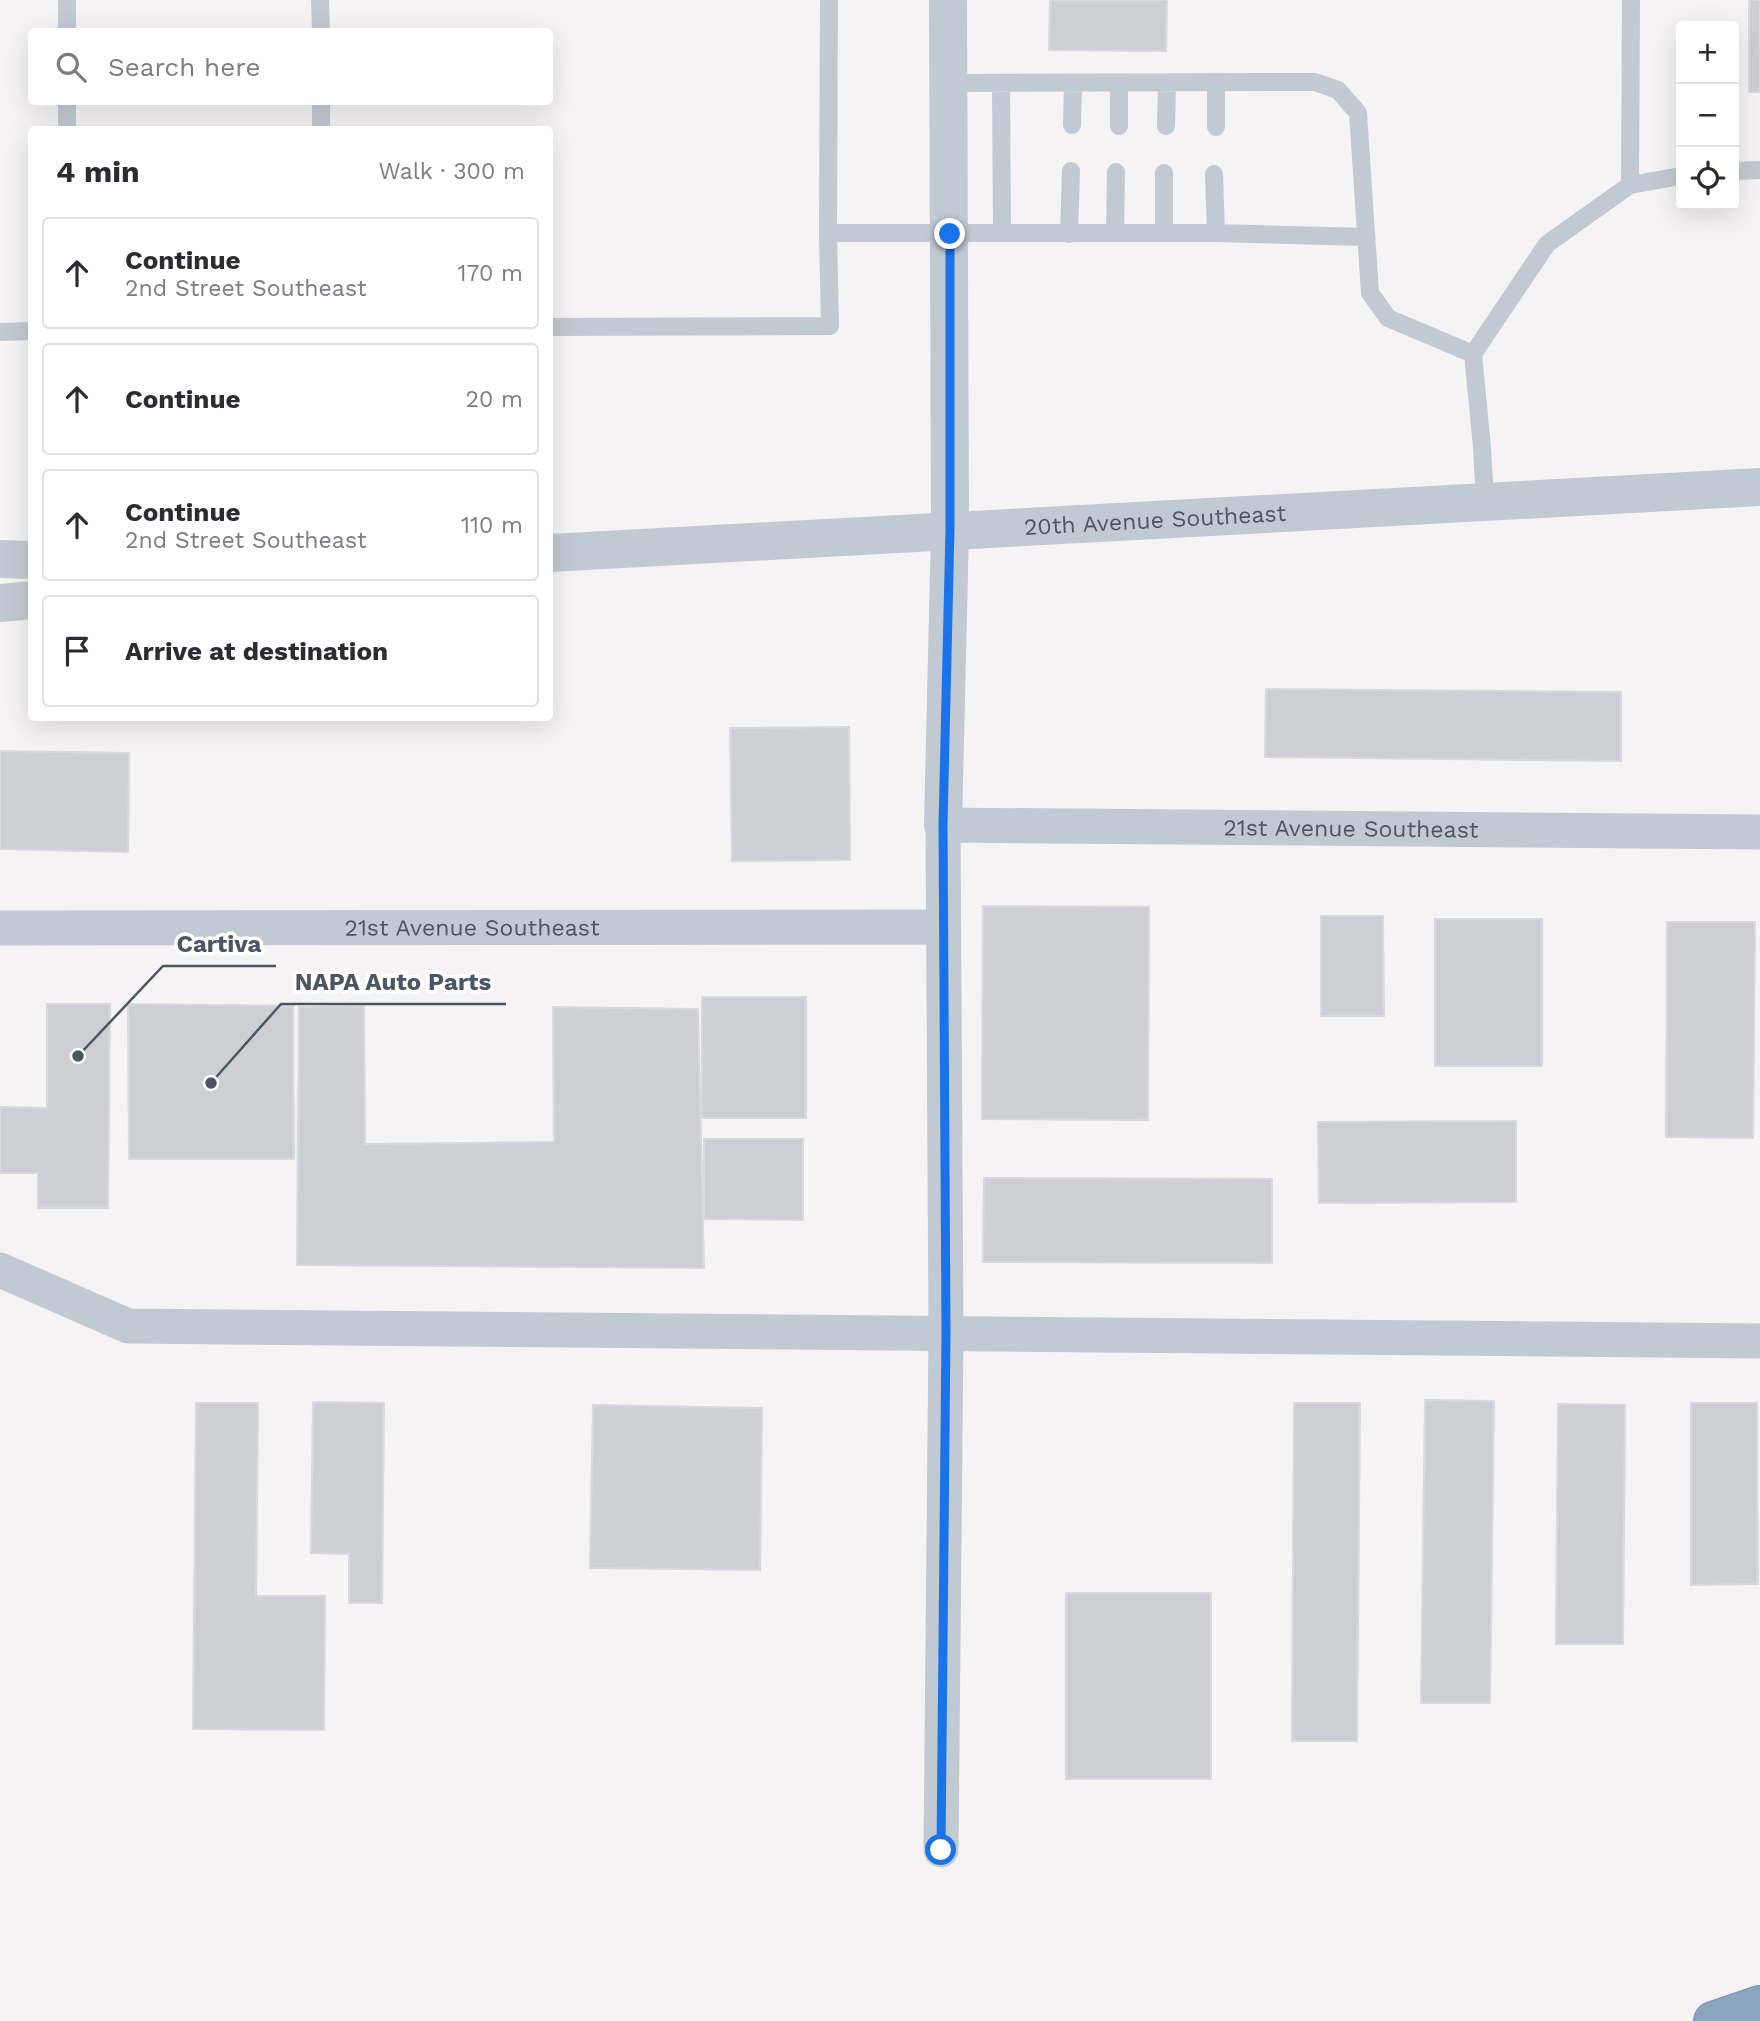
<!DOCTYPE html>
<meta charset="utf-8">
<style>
body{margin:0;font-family:"Work Sans",sans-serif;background:#f2f2f3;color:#2b2b33}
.controls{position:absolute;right:21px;top:21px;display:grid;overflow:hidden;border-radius:7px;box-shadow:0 7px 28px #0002}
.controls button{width:63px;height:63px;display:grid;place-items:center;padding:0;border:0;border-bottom:2px solid #e1e1e2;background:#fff;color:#2b2b33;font:35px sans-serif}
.stop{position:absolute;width:21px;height:21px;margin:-16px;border:5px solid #1a73e8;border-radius:50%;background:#fff}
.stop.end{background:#1a73e8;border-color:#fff;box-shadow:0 2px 7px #0008}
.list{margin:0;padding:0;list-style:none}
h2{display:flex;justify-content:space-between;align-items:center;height:91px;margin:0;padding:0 28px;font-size:30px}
h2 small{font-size:23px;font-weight:400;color:#7c7c81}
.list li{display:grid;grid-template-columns:46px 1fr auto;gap:21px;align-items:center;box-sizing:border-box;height:112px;margin:0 14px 14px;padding:0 14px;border:2px solid #e1e1e2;border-radius:7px}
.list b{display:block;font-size:26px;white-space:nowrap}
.list p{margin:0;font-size:23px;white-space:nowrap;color:#7c7c81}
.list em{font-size:23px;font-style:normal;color:#7c7c81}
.icon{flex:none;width:38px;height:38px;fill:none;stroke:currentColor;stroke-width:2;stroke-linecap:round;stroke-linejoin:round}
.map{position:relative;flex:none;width:1760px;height:2021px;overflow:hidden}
.search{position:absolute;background:#fff;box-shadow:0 7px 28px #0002;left:28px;top:28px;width:525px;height:77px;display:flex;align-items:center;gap:18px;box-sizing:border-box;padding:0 24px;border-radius:7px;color:#7c7c81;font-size:26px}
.panel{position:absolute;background:#fff;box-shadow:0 7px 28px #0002;left:28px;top:126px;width:525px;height:595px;border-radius:7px}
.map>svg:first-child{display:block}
.building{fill:#cdcfd5;stroke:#d7d9de;stroke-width:2}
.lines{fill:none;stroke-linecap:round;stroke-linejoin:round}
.motorway-casing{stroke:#7690ad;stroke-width:40}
.service{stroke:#c1cad2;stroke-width:18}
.minor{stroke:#c1cad2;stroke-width:35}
.tertiary{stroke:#c1cad2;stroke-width:38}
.motorway{stroke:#8ba5c1;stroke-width:38}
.route{stroke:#1a73e8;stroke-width:9}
.labels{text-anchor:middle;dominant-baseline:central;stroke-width:7;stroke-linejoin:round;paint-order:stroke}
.street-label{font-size:23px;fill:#4a5661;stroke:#fff}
.leader{fill:none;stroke:#4a5661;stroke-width:2.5}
.callout-dot{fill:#4a5661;stroke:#fff;stroke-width:2.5}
.callout-label{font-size:24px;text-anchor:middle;font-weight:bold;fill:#4a5661;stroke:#fff;stroke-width:7;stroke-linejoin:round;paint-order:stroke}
</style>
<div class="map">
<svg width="1760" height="2021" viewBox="0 0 1760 2021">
<rect width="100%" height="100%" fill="#f5f3f3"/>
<path class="building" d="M1050,0H1167L1166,51L1049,50Z
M1749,0H1760V92H1749Z
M1266,689L1621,692V761L1265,757Z
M849,727L850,860L732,861L730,728Z
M0,751L129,753L128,852L0,849Z
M983,906L1149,907L1148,1120L982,1119Z
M1321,916H1383L1384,1016H1321Z
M1435,919H1542V1066H1435Z
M1667,922H1755L1753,1138L1666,1137Z
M702,997H806V1118H702Z
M47,1004H110L108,1208H38V1173H0V1107L47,1108Z
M128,1004L293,1006L294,1159H129Z
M364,1006L365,1144L554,1142L553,1007L698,1009L704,1268L297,1265L299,1007Z
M1516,1121V1202L1319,1203L1318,1122Z
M704,1139H803V1220L704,1219Z
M984,1178L1272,1179V1263L983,1262Z
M1425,1400L1494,1401L1490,1703H1421Z
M313,1402L384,1403L382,1603H349V1554L311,1553Z
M196,1403H258L256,1596H325L324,1730L193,1729Z
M1294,1403H1360L1357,1741H1292Z
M1691,1403H1757L1758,1584L1691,1585Z
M1558,1404L1625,1405L1623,1644H1556Z
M593,1405L762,1408L760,1570L590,1568Z
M1066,1593H1211V1779H1066Z"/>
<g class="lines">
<g class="motorway-casing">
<path id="motorway" d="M1713,2021L1760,2005"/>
</g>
<path class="service" d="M320,0L321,32
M829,0L828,233H1216L1366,237
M67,32V0
M1216,82V127
M949,83L1315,82L1338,90L1358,113L1370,293L1388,318L1473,354L1482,447L1485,501
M1001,83L1002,233
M321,102V130
M1072,125L1073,84
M1119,126V84
M1166,126L1167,83
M67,130V102
M1734,171L1760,170
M1214,174L1216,233
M1630,185L1631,0
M1115,233L1116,172
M1164,233V173
M1069,234L1071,171
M550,327L830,326L828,233
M0,332L32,331
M1473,354L1547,244L1630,185L1681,176"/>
<g class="minor">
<path id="s1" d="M0,928L943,927"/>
<path d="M0,1270L128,1326L1760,1341"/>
<path id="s2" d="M941,1850L946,1332L943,825L1760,832"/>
</g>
<g class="tertiary">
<path id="s3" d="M550,553L1760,487"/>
<path d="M0,559L32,560"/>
<path d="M0,603L32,600"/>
<path d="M943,825L950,529L948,0"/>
</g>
<use href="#motorway" class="motorway"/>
</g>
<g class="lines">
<path class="route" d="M941,1850L946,1332L943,825L950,529V234"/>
</g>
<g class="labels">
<g class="street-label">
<text stroke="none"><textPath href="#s3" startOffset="606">20th Avenue Southeast</textPath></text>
<text stroke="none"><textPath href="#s2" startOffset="1433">21st Avenue Southeast</textPath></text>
<text stroke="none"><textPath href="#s1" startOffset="472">21st Avenue Southeast</textPath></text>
</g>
</g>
<path class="leader" d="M78 1056L163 966H276M211 1083L281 1004H506"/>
<g class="callout-dot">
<circle cx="78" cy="1056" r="7"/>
<circle cx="211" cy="1083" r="7"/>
</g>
<g class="callout-label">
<text x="219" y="952">Cartiva</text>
<text x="393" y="990">NAPA Auto Parts</text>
</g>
</svg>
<div class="controls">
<button>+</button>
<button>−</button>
<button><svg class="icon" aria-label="locate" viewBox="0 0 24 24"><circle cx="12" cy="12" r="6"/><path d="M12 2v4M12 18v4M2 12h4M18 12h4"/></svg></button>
</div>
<div class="stop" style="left:941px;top:1850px"></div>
<div class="stop end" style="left:950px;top:234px"></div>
<div class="search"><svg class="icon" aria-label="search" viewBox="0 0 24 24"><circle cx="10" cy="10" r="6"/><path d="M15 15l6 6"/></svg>Search here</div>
<section class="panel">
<h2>4 min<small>Walk · 300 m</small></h2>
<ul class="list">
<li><svg class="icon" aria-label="ahead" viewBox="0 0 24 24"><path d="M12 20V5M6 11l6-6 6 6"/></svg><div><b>Continue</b><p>2nd Street Southeast</p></div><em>170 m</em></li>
<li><svg class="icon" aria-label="ahead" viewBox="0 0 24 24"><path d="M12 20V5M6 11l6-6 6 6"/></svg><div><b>Continue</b></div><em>20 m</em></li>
<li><svg class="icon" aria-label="ahead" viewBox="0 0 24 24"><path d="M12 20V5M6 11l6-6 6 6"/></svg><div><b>Continue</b><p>2nd Street Southeast</p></div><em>110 m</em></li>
<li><svg class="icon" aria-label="arrive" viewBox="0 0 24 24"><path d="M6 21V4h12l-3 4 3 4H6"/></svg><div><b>Arrive at destination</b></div></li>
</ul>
</section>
</div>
